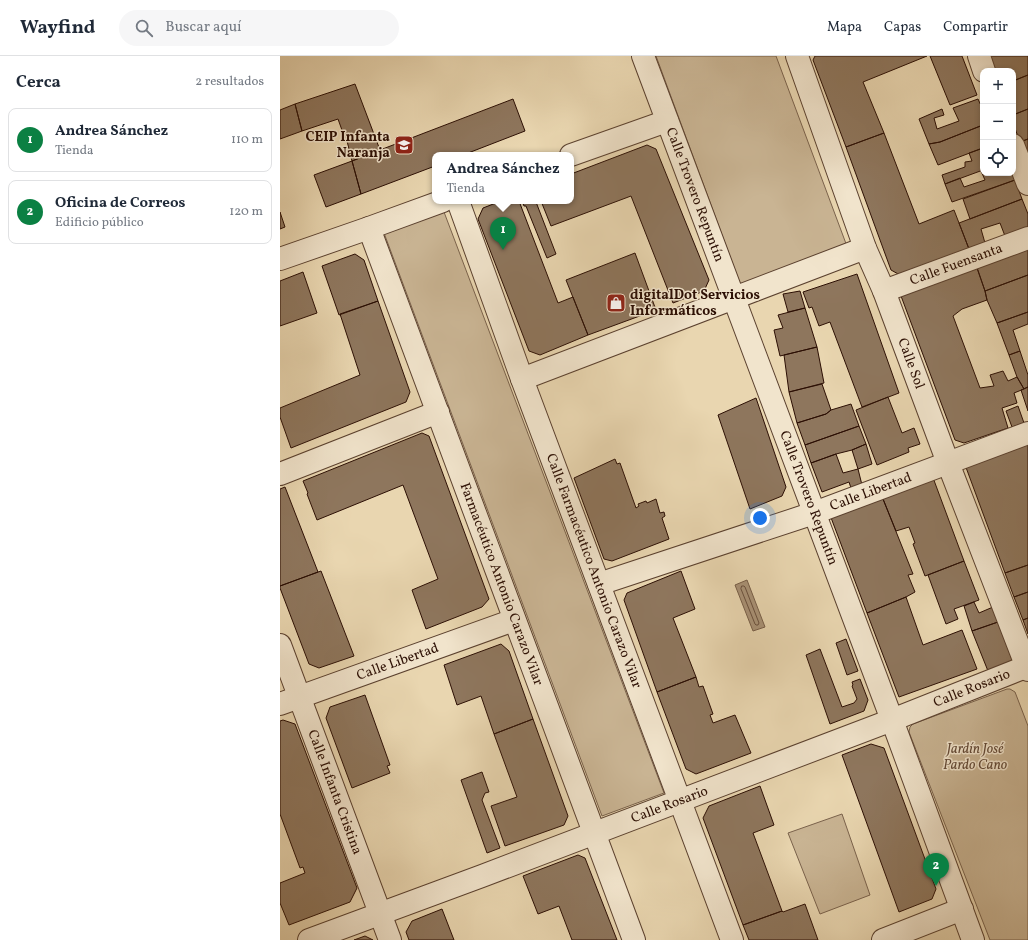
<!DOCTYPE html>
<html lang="es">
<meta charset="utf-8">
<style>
body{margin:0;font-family:Vollkorn,serif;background:#f6f6f7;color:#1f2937}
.controls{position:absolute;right:12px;top:12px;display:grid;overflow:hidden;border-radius:8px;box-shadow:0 2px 6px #0003}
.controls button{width:36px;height:36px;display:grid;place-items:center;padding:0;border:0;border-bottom:1px solid #e0e1e3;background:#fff;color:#1f2937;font:20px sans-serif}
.you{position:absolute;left:480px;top:462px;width:14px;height:14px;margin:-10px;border:3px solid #fff;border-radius:50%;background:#1a73e8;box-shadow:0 0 0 6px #1a73e833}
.badge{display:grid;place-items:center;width:26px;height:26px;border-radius:50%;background:#0b8043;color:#fff;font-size:13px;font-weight:700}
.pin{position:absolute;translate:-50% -33px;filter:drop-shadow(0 1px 2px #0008)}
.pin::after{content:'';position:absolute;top:21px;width:14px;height:12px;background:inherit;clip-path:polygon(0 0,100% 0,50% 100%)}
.popup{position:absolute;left:152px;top:96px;width:142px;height:52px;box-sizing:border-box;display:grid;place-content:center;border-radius:8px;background:#fff;filter:drop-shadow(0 1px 3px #0005);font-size:13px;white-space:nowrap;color:#747a83}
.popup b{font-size:15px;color:#1f2937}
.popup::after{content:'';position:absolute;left:50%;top:100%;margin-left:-8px;border:8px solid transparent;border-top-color:#fff}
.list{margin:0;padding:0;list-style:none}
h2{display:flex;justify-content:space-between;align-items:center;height:52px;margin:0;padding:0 16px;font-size:17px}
h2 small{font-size:13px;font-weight:400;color:#747a83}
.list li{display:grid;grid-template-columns:26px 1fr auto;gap:12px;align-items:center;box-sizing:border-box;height:64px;margin:0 8px 8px;padding:0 8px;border:1px solid #e0e1e3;border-radius:8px}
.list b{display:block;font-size:15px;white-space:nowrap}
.list p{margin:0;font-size:13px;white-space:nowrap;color:#747a83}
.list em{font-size:13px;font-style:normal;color:#747a83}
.icon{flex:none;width:22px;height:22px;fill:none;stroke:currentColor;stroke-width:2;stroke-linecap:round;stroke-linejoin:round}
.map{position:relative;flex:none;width:748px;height:884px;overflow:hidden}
header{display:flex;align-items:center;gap:24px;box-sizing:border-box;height:56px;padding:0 20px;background:#fff;border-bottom:1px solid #e0e1e3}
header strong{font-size:19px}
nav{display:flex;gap:22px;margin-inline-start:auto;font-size:14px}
.search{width:280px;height:36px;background:#f6f6f7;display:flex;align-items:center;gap:10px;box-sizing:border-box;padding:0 14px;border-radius:22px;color:#747a83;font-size:15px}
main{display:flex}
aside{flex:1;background:#fff}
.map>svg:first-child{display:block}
.green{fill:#c9b493;stroke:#7a624c}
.water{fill:#a99276;stroke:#775e48}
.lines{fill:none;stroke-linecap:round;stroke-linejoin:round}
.shore{stroke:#6a503d;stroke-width:1}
.building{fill:#8e765d;stroke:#2c0f04}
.minor-casing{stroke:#5b412f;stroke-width:24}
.minor{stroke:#f1e4cc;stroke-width:22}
.labels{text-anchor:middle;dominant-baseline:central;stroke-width:3;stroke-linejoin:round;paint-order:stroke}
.poi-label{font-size:14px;font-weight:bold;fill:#2c0f04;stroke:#f1e4cc;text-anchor:end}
.street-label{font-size:14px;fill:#2c0f04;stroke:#f1e4cc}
.park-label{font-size:14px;font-style:italic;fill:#634936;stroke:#f1e4cc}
</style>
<header>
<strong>Wayfind</strong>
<div class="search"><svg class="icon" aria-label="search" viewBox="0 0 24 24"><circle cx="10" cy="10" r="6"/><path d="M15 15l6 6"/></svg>Buscar aquí</div>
<nav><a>Mapa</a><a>Capas</a><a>Compartir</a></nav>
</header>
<main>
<aside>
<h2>Cerca<small>2 resultados</small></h2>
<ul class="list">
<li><span class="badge">1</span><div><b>Andrea Sánchez</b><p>Tienda</p></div><em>110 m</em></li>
<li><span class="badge">2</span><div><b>Oficina de Correos</b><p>Edificio público</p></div><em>120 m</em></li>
</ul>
</aside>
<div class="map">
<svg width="748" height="884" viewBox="0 0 748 884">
<rect width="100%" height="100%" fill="#e9d6b0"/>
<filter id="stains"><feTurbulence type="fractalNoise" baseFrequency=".005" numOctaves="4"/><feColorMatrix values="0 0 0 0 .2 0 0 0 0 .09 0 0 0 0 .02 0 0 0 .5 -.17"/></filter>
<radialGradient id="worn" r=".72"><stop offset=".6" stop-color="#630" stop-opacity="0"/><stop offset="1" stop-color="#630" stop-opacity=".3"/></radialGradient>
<path class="green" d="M376,0H496L568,193L462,233Z
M164,156L384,737L322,760L104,177Z
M727,633H730L735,636L748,670V884H710L629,676L630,671L633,668Z
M562,758L590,839L540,858L508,777Z"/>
<path class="water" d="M467,524L485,571L473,575L455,529Z"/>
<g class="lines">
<path class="shore" d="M462,530H464L465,531L479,567L478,569H476L475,568L461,533Z"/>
</g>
<path class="building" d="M535,0H647L583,26L604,77L566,91L533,4Z
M650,0H682L697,39L670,49Z
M708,0H748V19L733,25V15H713Z
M748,19V53L733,59V25Z
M75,28L100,94L72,105L65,77H63L58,63L22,75L15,48Z
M233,43L245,75L183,99H155V110L81,138L72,105L100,94Z
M698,43L703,54V69L660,86L649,88L639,63L662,53L664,59L654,62L657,73L679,65L673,52Z
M15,48L22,75L0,83V54Z
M748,53V83L740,86L733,67V59Z
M703,69V92L658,109L649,88L660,86Z
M604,77L639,168L674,154L689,193L620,219L611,214L566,91Z
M748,83V107L740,86Z
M367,89L376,93L429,224L424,235L393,247L351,140L271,170L261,145H291V118Z
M703,92V114L665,128L662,119L685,111V106L692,105L689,97Z
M72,105L81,138L46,151L34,119Z
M703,114V117H733L735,124L672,146L665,128L680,122L684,131L705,124L701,115Z
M735,124L742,143L690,163L683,143Z
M742,143L748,158V171L725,180L720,167L701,173L705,187L689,193L679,167Z
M221,145H239L278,247L293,241L308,279L260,299L249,295L198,163L203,152Z
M242,145H257L256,146L276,198L267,202L246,150H244Z
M0,156L5,171L0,173Z
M748,186V219L705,235L695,206Z
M355,197L376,254L308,279L286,224Z
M75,198L84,204L98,245L59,259L42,210Z
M695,206L705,235L707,244L682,253L673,260L700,332L714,330L710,319L723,315L728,325L737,321L744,333L734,337L737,347L722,352L728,372L684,387L675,384L621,240Z
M23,216L37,257L0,270V225Z
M577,218L619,337L582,351L550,266L539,270L532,251L529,252L523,236Z
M748,219V256L717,267L707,244L705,235Z
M520,235L525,252L508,256L503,238Z
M98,245L130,336L126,346L11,392L0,361V352L80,319L60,258Z
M525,252L537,291L500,300L494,274L503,272L498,259Z
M748,256V268L733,274L740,295L729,299L717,267Z
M537,291L544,327L509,336L504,299Z
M740,295L748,319V331L744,333L737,321L729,299Z
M542,328L551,354L546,358L517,367L509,336Z
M748,331V355L741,334Z
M608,341L622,377L634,372L640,388L628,392L629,396L597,409L576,354Z
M476,342L506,431L502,440L470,453L438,359Z
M571,348L579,370L525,389L517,367L546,358L551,354Z
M738,350L744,367L732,371L726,355Z
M579,370L586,388L572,394L556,398L531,407L525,389Z
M142,377L149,380L209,543L202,551L146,573L132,534L158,523L123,429L37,464L27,438L28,437L23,425Z
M748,383V509L725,517L684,406Z
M586,388L592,408L578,413L572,394Z
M556,398L563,417L578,413L582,429L571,432L569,426L542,436L531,407Z
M335,403L337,408L340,407L356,452L359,450L358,448L366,445L367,447L376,443L380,457L384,456L385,460L382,462L389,483L332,505L324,503L294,422Z
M652,419L684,505L645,520L633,488L635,487L629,471L616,475L601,438Z
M5,431L38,516L0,530V433Z
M601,438L633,518L628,519L635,536L626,541L587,557L550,459Z
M684,505L699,544L674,553L678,563L666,568L648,519Z
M748,509V536L734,541L725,517Z
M41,515L74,600L39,612L29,608L0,532V530Z
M401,515L415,553L393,562L416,621L377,636L344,544L347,537Z
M748,536V562L743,564L734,541Z
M626,541L643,589L682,574L697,613L619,641L587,557Z
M694,546L699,557L713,551L718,566L692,575L684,550Z
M748,562V578L743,564Z
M718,566L733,606L708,615L692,575Z
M566,583L578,615L567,619L556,587Z
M221,588L229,595L253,663L214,678L201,640L177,649L164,609Z
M540,593L562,651L574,647L577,643L572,630L573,629L572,626L580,623L588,644L584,655L550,668L526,599Z
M416,621L419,631L423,630L433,658L430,659L433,667L455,659L471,697L416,718L406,713L377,636Z
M85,639L110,709L107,710L110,717L72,732L46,662L50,651Z
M253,663L288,760L284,769L225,790L211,750L237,741L214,678Z
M3,664L15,668L77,832L70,846L9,869L0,847V827L25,817L23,811L20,812L0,758V665Z
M591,688L604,692L656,833L652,843L619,856L562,699Z
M202,716L209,736L205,737L202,744L220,792L207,797L181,724Z
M480,730L494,769L473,777L502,855L463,869L423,762L429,750Z
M298,799L305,802L337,884H292L279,850L258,858L243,820Z
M525,848L538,884H469L463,869L502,855L503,856Z
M162,853L174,884H129L126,876L132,865Z
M85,880L93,884H74Z"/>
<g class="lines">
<g class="minor-casing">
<g id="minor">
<path id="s1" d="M363,0L612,664L693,884"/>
<path id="s2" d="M517,0L585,192L604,235L668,407L748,614"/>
<path d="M699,0L704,15"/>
<path d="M733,89L748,128"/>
<path d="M291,99L387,65"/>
<path id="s3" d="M178,145L242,323L452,884"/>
<path id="s4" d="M89,172L354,884"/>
<path d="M0,203L89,172L163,145"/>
<path id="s5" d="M604,235L748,182"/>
<path d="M242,323L585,192"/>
<path d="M0,418L158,356"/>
<path id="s6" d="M319,528L534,457L748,377"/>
<path id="s7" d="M0,589L110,884"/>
<path id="s8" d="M0,648L234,564"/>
<path id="s9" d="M29,884L202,820L612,664L748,610"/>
<path d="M603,884L682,853"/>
</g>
</g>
<use href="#minor" class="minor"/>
</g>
<defs>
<g id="school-square" transform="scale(1)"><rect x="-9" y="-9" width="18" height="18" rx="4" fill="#8f2418" stroke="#f1e4cc"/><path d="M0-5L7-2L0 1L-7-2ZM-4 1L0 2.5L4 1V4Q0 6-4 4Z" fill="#fff"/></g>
<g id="shop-square" transform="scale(1)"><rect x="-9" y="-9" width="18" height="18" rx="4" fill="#8f2418" stroke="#f1e4cc"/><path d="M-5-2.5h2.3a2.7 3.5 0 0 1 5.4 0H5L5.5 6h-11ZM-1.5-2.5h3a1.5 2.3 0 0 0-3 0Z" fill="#fff"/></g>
</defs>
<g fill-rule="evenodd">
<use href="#school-square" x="124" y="89"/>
<use href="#shop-square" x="336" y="247"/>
</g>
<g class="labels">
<g class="poi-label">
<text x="110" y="81">CEIP Infanta<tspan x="110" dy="16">Naranja</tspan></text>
<text x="350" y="239" text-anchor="start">digitalDot Servicios<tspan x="350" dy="16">Informáticos</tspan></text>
</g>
<g class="street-label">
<text stroke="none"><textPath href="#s1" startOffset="148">Calle Trovero Repuntín</textPath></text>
<text stroke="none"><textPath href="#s5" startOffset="77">Calle Fuensanta</textPath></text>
<text stroke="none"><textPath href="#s2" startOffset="328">Calle Sol</textPath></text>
<text stroke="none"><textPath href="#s6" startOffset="287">Calle Libertad</textPath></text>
<text stroke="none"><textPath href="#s1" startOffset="472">Calle Trovero Repuntín</textPath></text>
<text stroke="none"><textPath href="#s3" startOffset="394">Calle Farmacéutico Antonio Carazo Vilar</textPath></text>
<text stroke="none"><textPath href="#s4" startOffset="380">Farmacéutico Antonio Carazo Vilar</textPath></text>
<text stroke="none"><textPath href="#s8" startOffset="125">Calle Libertad</textPath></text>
<text stroke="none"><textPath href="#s9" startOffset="709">Calle Rosario</textPath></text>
<text stroke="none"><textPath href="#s7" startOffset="157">Calle Infanta Cristina</textPath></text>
<text stroke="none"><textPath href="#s9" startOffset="385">Calle Rosario</textPath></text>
</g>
<g class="park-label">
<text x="695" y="693">Jardín José<tspan x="695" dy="16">Pardo Cano</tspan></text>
</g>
</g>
<rect width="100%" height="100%" filter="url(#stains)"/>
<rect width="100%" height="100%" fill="url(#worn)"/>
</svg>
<div class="controls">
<button>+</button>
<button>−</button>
<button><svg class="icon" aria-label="locate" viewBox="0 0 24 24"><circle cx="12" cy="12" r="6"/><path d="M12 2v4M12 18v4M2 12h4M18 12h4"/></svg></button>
</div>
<div class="you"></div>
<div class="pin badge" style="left:223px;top:194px">1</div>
<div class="popup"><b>Andrea Sánchez</b>Tienda</div>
<div class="pin badge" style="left:656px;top:830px">2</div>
</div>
</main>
